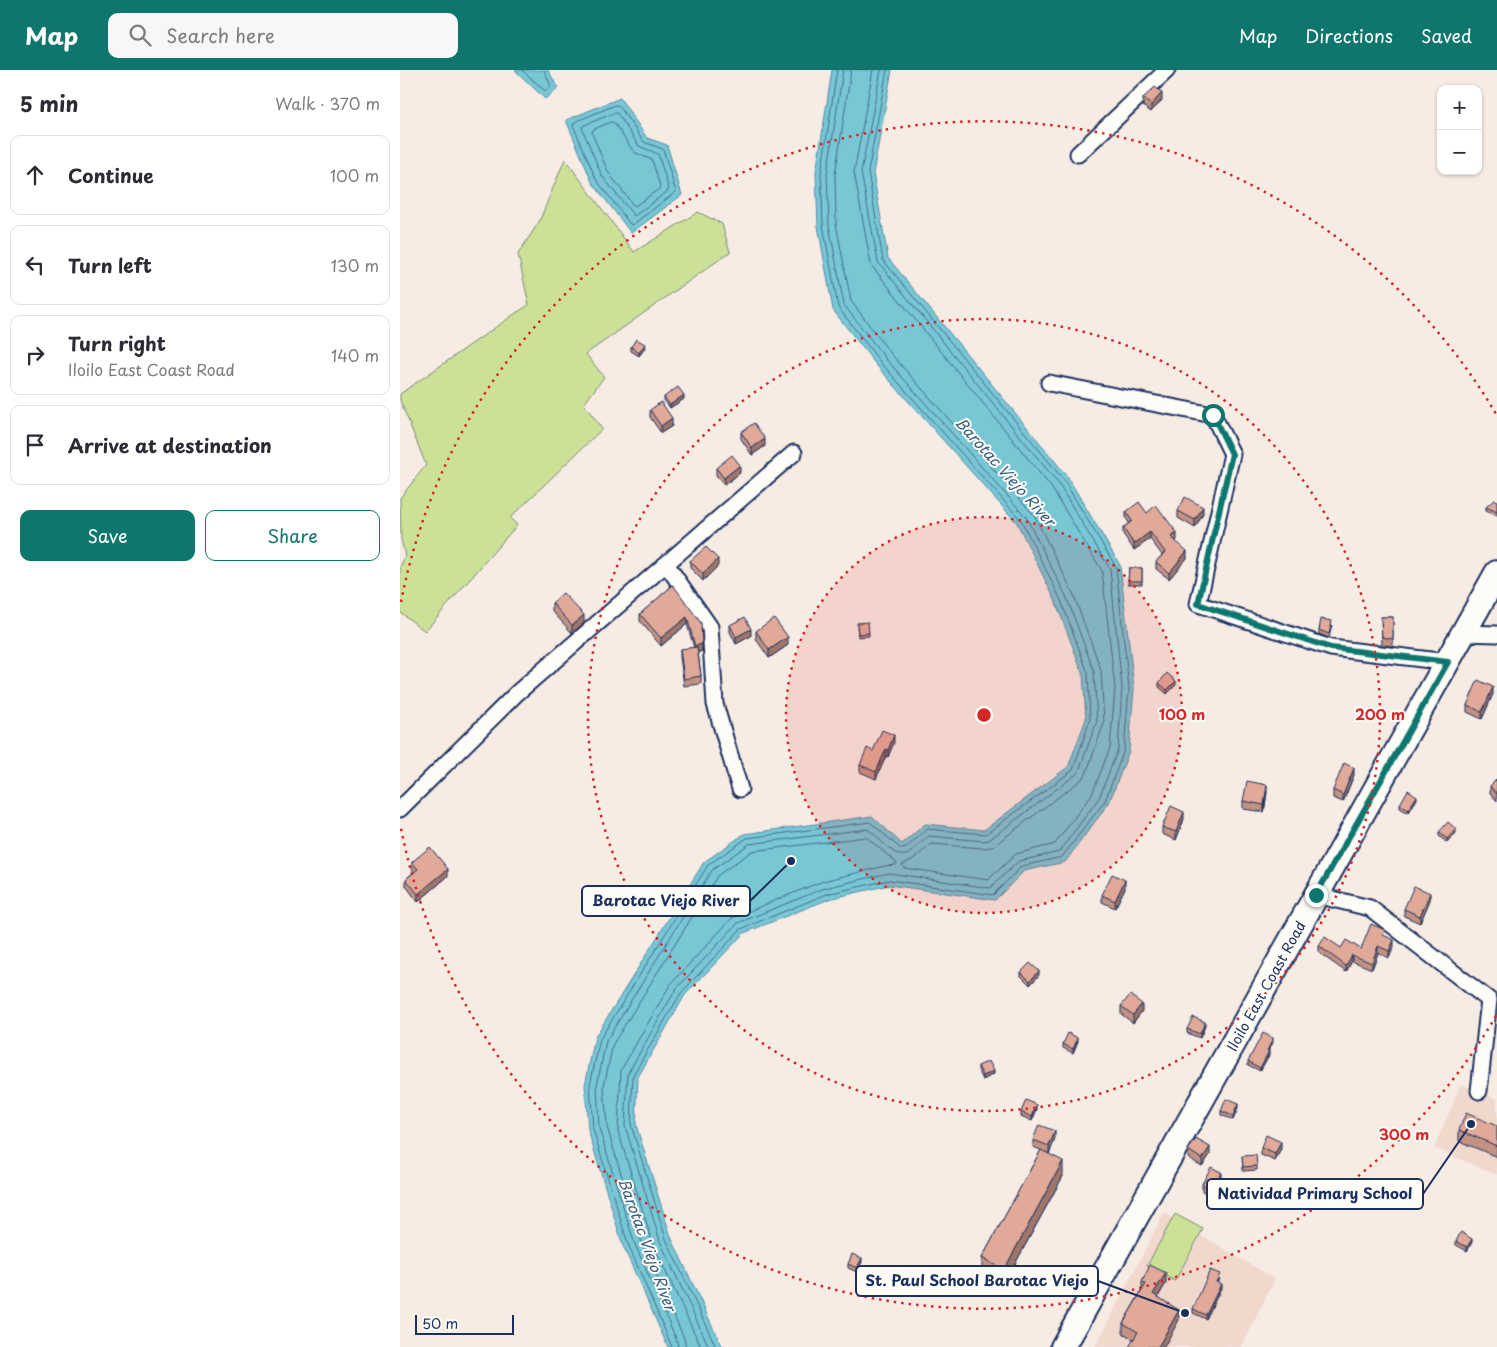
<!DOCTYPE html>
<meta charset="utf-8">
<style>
body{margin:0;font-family:"Playpen Sans",sans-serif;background:#f7f7f7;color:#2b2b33}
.controls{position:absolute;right:15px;top:15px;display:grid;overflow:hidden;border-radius:10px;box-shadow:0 1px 4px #0004}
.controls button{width:45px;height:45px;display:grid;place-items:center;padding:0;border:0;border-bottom:1px solid #e1e1e2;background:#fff;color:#2b2b33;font:25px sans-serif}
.scale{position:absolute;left:15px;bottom:12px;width:99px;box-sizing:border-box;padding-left:5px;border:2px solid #1b2f5e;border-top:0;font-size:14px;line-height:18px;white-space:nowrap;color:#1b2f5e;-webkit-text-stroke:4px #fdfcf7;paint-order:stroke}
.stop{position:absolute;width:15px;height:15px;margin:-11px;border:4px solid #0f766e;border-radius:50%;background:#fff}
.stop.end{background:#0f766e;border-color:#fff;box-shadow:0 1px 5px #0008}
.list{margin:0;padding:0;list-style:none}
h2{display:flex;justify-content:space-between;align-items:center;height:65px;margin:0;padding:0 20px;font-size:21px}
h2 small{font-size:16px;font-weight:400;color:#7c7c81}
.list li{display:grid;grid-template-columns:32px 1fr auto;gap:15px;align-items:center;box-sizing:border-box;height:80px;margin:0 10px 10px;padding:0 10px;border:1px solid #e1e1e2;border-radius:10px}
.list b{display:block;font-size:19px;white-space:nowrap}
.list p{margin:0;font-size:16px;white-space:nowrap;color:#7c7c81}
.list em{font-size:16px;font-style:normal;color:#7c7c81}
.actions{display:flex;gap:10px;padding:15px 20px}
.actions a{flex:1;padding:11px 0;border:1px solid #0f766e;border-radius:10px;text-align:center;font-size:18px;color:#0f766e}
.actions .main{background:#0f766e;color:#fff}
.icon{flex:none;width:28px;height:28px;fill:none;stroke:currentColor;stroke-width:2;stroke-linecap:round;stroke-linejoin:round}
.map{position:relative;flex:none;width:1097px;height:1277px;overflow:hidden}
header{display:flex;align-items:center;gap:30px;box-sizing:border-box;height:70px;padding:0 25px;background:#0f766e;color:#fff}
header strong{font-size:24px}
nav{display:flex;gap:28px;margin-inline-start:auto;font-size:18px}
.search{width:350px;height:45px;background:#f7f7f7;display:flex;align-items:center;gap:12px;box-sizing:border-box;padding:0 18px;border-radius:10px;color:#7c7c81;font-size:19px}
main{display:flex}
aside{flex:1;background:#fff}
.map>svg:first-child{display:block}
.built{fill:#f0d8cd}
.green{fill:#cde196;stroke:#74887a}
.water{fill:#78c7d5;stroke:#538aa5}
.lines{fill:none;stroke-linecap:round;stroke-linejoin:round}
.shore{stroke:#406c8e;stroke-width:1}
.minor-casing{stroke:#1b2f5e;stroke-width:19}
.primary-casing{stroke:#1b2f5e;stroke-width:28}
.minor{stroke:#fdfcf7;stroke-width:15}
.primary{stroke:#fdfcf7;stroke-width:24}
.wall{fill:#c29283;stroke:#1b2f5e}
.shaded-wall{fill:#9e776a;stroke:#1b2f5e}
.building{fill:#e1aa98;stroke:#1b2f5e}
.route{stroke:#0f766e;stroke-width:6}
.ring{fill:none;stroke:#d62828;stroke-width:2.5;stroke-dasharray:2.5 5}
.labels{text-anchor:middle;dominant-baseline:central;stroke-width:4;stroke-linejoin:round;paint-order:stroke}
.street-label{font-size:14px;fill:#1b2f5e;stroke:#fdfcf7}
.water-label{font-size:15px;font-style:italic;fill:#375d82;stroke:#fdfcf7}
.centre{fill:#d62828;stroke:#fdfcf7;stroke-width:2.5}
.ring-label{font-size:15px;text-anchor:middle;font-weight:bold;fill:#d62828;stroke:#fdfcf7;stroke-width:4;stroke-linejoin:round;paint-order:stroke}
.leader{fill:none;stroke:#1b2f5e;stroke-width:2}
.callout-dot{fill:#1b2f5e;stroke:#fdfcf7;stroke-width:2}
.callout{fill:#fdfcf7;stroke:#1b2f5e;stroke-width:2}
.callout-label{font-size:15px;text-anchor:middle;font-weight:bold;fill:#1b2f5e}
</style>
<header>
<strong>Map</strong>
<div class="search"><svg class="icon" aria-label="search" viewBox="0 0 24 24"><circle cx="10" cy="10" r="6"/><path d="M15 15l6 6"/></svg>Search here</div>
<nav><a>Map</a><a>Directions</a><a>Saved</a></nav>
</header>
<main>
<aside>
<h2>5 min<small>Walk · 370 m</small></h2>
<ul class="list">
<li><svg class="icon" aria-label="ahead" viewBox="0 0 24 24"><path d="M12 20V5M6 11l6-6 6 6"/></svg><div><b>Continue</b></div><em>100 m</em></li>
<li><svg class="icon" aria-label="left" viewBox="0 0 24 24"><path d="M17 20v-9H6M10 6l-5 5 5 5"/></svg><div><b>Turn left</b></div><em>130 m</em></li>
<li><svg class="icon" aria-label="right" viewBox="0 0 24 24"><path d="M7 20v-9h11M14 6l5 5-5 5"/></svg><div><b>Turn right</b><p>Iloilo East Coast Road</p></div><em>140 m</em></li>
<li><svg class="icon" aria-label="arrive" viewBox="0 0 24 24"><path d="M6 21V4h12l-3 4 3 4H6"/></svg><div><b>Arrive at destination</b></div></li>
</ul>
<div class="actions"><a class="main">Save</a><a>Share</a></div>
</aside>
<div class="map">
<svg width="1097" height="1277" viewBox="0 0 1097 1277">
<rect width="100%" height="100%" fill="#f7ece4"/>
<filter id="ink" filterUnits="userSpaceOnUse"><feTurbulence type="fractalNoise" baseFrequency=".02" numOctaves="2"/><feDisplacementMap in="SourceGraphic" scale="10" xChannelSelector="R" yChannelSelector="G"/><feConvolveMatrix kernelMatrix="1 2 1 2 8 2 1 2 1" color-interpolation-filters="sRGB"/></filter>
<g filter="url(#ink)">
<path class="built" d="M1061,1014L1097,1029V1105L1034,1078Z
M764,1143L875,1209L842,1277H695Z"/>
<path class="green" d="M165,89L234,182L298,142L322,154L330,182L186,284L204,307L184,334L202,359L110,448L117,455L25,561L0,542V497L5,486L1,469L0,428L26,395L0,330V324L116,243L129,235L118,184L139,152Z
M775,1144L803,1159L775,1211L747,1196Z"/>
<path class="water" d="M115,0H148L158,18L145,29Z
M432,0H492L473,103L488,188L667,406L720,495L734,618L729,681L709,733L665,792L624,801L595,830L489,815L429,829L344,863L285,925L238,1007L236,1055L271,1167L322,1277H268L223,1176L188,1060L185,1015L195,967L304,792L344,764L472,746L502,774L525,754L584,760L668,697L686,649L683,604L655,530L617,453L477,296L433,240L418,156L416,103Z
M220,28L247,68L267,75L282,125L231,163L192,112L166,50Z"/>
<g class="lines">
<path class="shore" d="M122,0L145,21L151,16L144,0
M451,0L435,105L436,154L451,231L491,284L634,445L673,523L701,600L704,653L686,704L681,710L592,777L582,778L532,774L513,789L502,795L504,798L588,810L616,784L655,774L692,724L710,678L715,618L702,501L651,417L471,195L454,102L473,0
M216,35L219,36L244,72L263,79L276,122L232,155L230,154L196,109L173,55L175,52Z
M214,43H217L239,76L258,84L269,119L268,121L234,146L202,106L182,58L183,56Z
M211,52L214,53L234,82L252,90L260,116L259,119L235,136L233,135L208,102L192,63L193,60Z
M272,1277L228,1174L193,1059L190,1015L200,969L308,795L347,768L470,752L501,779L506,778L527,759L586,764L673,700L690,650L688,603L660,528L621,450L481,293L438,237L423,155L421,104L437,0
M278,1277L277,1271L234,1172L199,1058L197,1015L206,971L312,800L349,774L467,759C478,765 495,791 508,784C516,779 522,771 529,766L583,771L589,770L678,703L697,651L694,601L666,526L626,447L486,289L444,235L429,155L427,104L443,0
M286,1277L284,1268L241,1170L207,1057L204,1016L213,974L318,805L352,781L466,767L496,792V795L485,796L423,811L332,848L270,915L221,1000L218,1061L253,1174L301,1277
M309,1277L260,1171L225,1056L228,1003L276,919L338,853L425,818L489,803L590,818L619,791L659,782L699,728L718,679L722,618L710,499L658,413L478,192L461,102L481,0
M316,1277L266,1169L231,1055L233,1005L281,923L341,859L427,824L489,810L593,825L622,796L662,787L705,731L724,680L729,618L716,497L663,409L483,190L468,102L487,0"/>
<g class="minor-casing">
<path id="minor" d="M678,84L767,0
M649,313L813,345L832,384L798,534L931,578L1047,592
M266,494L310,557L315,634L340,719
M1064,563L1097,564
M0,739L117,623L394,383
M916,825L970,838L1089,930L1079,1021"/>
</g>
<g class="primary-casing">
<path id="primary" d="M663,1277L1097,503"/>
</g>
<use href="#minor" class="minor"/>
<use href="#primary" class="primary"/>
</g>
<path class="wall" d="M743,28L762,30L751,42L743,36Z
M231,277L245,278L239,286L231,281Z
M264,327L284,329L270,338L264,330Z
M250,340L272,356L261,363L250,347Z
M341,362L365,376L352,385L341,369Z
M316,398L340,403L324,415L316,405Z
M1097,431V446L1086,441V437Z
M778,441L803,444L795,458L778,448Z
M726,442L747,443L777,470L775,471L787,488L769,509L756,499V492L762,485L750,469L734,480L723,464V458L729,453L726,448Z
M290,491L318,496L303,511L290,498Z
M729,498H742V514H728Z
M273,515L302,581L298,582L301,606V614L284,616L280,587V579L294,578L287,554L261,576L240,551V544Z
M152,533L184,553L172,563L152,541Z
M981,547H993V576L982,575Z
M330,555L351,566L336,574L330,562Z
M932,555L929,568L919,564V560Z
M457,556L469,563V566L458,567Z
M356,561L388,575L369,588L356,569Z
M759,613L776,615L767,624L759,617Z
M1093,624L1082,649L1067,642V635Z
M494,672L488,687L486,686L476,709L460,702V695L473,681Z
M954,705L943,732L933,728V720Z
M1097,709V731L1090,723V716Z
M867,722L864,742L843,739V731Z
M1017,729L1008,743L1000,738V734Z
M784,749L776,770L762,764V757Z
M1039,762L1056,763L1047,773L1039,766Z
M12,792L48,806L18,832L6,816V809L14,802L12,799Z
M725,818L715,838L702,832V825Z
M1030,830L1020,853L1004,846V839Z
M985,866L994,876L989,888L978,883L972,899L952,891L946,902L919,883V876L961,879Z
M621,902L639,905L630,915L621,906Z
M721,936L742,941L733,953L721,944Z
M805,956L800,968L787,963V959Z
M678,971L673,983L663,978V974Z
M873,972L868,981L869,985L860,1001L848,995V991Z
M578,996L594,1004L583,1010L578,1000Z
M838,1038L833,1050L821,1045V1041Z
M637,1039L632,1051L621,1046V1042Z
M1097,1056V1087L1059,1071V1060Z
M655,1069L649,1084L645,1082L663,1106L604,1214L582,1202V1188L641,1080L633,1077V1070Z
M861,1078L881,1079L875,1091L861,1085Z
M788,1080L810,1085L802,1096L788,1088Z
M842,1086L857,1096V1100L843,1101Z
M821,1109L812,1126L802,1121V1114Z
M890,1129L886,1139L876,1135V1131Z
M1056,1171L1072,1172L1067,1181L1056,1175Z
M462,1192L457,1202L448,1198V1194Z
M487,1204L483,1216L472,1213V1209Z
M820,1208L817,1213L821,1218L806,1249L793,1243V1239Z
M742,1212L766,1213L758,1227L779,1250L733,1269L723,1263V1253L742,1220Z"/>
<path class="shaded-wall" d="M762,23V30L751,42V35Z
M245,274V278L239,286V283Z
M284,325V329L270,338V335Z
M272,348V356L261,363V356Z
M365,369V376L352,385V378Z
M340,395V403L324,415V408Z
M803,437V444L795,458V450Z
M750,462V469L734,480V474Z
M777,463V470L771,474V467Z
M787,481V488L769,509V503Z
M318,489V496L303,511V504Z
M184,545V553L172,563V555Z
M287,547V554L261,576V568Z
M351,559V566L336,574V567Z
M388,567V575L369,588V580Z
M302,574V581L295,583V576Z
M776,611V615L767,624V620Z
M1093,617V624L1082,649V642Z
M494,665V672L488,687V680Z
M486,679V686L476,709V702Z
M954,698V705L943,732V725Z
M867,715V722L864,742V735Z
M1017,726V729L1008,743V740Z
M784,742V749L776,770V762Z
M1056,759V763L1047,773V769Z
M48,799V806L18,832V824Z
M725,810V818L715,838V831Z
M1030,823V830L1020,853V846Z
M994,870V876L989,888V881Z
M978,876V883L972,899V893Z
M952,885V891L946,902V896Z
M639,901V905L630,915V911Z
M742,934V941L733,953V945Z
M805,952V956L800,968V964Z
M678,968V971L673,983V979Z
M873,968V972L867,984V981Z
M869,981V985L860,1001V998Z
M594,1001V1004L583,1010V1006Z
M838,1034V1038L833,1050V1046Z
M637,1035V1039L632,1051V1047Z
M655,1061V1069L649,1084V1076Z
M881,1072V1079L875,1091V1084Z
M810,1077V1085L802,1096V1089Z
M663,1091V1106L604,1214V1200Z
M821,1102V1109L812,1126V1119Z
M890,1125V1129L886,1139V1135Z
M1072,1169V1172L1067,1181V1177Z
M462,1188V1192L457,1202V1198Z
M487,1200V1204L483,1216V1212Z
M766,1203V1213L753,1235V1224Z
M821,1214V1218L806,1249V1245Z
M779,1240V1250L764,1277H758Z"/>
<path class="building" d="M755,17L762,23L751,35L743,28Z
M236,269L245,274L239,283L231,277Z
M278,317L284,325L270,335L264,327Z
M261,332L272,348L261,356L250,340Z
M354,353L365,369L352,378L341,362Z
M332,385L340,395L324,408L316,398Z
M785,427L803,437L795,450L778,441Z
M1094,430L1097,431V442L1086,437Z
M739,432L747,443L756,435L777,463L771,467L787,481L769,503L756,492L765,482L750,462L734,474L723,458L732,451L726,442Z
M306,477L318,489L303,504L290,491Z
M729,498H742V511H728Z
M273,515L301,553L302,574L295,576L287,547L261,568L240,544Z
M163,523L184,545L172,555L152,533Z
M345,547L351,559L336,567L330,555Z
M981,547H993V569L982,567Z
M374,548L388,567L369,580L356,561Z
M921,549L932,551L929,564L919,560Z
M468,552L469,563L458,564L457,553Z
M297,577L301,606L284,609L280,579Z
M767,603L776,611L767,620L759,613Z
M1078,610L1093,617L1082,642L1067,635Z
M482,660L494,665L488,680L486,679L476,702L460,695L467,678L473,681Z
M944,693L954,698L943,725L933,720Z
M1097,709V724L1090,716Z
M847,711L867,715L864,735L843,731Z
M1008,720L1017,726L1008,740L1000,734Z
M771,736L784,742L776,762L762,757Z
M1048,752L1056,759L1047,769L1039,762Z
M30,777L48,799L18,824L6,809L18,799L12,792Z
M712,804L725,810L715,831L702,825Z
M1014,816L1030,823L1020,846L1004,839Z
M971,854L985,860L983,865L994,870L989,881L978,876L972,893L952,885L946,896L919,876L925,867L941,878L946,870L961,879Z
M630,893L639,901L630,911L621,902Z
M730,925L742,934L733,945L721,936Z
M793,947L805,952L800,964L787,959Z
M668,963L678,968L673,979L663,974Z
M863,963L873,968L867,981H869L860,998L848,991Z
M589,991L594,1001L583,1006L578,996Z
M826,1029L838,1034L833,1046L821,1041Z
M626,1030L637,1035L632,1047L621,1042Z
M1066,1043L1097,1056V1076L1059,1060Z
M639,1055L655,1061L649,1076L633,1070Z
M866,1065L881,1072L875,1084L861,1078Z
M796,1069L810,1077L802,1089L788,1080Z
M641,1080L663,1091L604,1200L582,1188Z
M856,1085L857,1096L843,1097L842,1086Z
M811,1097L821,1102L812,1119L802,1114Z
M1061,1162L1072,1169L1067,1177L1056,1171Z
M452,1184L462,1188L457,1198L448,1194Z
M750,1195L766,1203L753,1224L779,1240L758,1277H729L738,1262L723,1253L746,1214L742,1212Z
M810,1200L820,1204L816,1212L821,1214L806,1245L793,1239Z"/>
</g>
<g class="lines" filter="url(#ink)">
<path class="route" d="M813,345L832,384L798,534L931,578L1048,592L916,825"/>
</g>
<circle cx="584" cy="645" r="198" fill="#d62828" fill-opacity=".12"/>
<g class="ring">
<circle cx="584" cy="645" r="198"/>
<circle cx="584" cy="645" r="396"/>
<path d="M1096 946A594 594 0 0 1 1 758M1 532A594 594 0 0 1 1096 344"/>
</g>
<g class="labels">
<g class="street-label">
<text transform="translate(866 916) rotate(-61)">Iloilo East Coast Road</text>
</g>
<g class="water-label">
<text transform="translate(606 401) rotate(48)">Barotac Viejo River</text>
<text transform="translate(248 1174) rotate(70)">Barotac Viejo River</text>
</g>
</g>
<circle cx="584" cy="645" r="8" class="centre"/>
<g class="ring-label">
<text x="782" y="650">100 m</text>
<text x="980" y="650">200 m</text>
<text x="1004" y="1070">300 m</text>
</g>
<path class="leader" d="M391 791L350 831M1071 1054L1023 1124M785 1243L698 1211"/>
<g class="callout-dot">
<circle cx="391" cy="791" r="5"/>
<circle cx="1071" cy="1054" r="5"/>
<circle cx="785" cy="1243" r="5"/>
</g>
<g class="callout">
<rect x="182" y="816" width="168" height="30" rx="5"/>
<rect x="807" y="1109" width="216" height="30" rx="5"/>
<rect x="456" y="1196" width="242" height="30" rx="5"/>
</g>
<g class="callout-label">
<text x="266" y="836">Barotac Viejo River</text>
<text x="915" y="1129">Natividad Primary School</text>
<text x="577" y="1216">St. Paul School Barotac Viejo</text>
</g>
</svg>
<div class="controls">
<button>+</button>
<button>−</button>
</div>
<div class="scale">50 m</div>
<div class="stop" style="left:813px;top:345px"></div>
<div class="stop end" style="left:916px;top:825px"></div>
</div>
</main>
